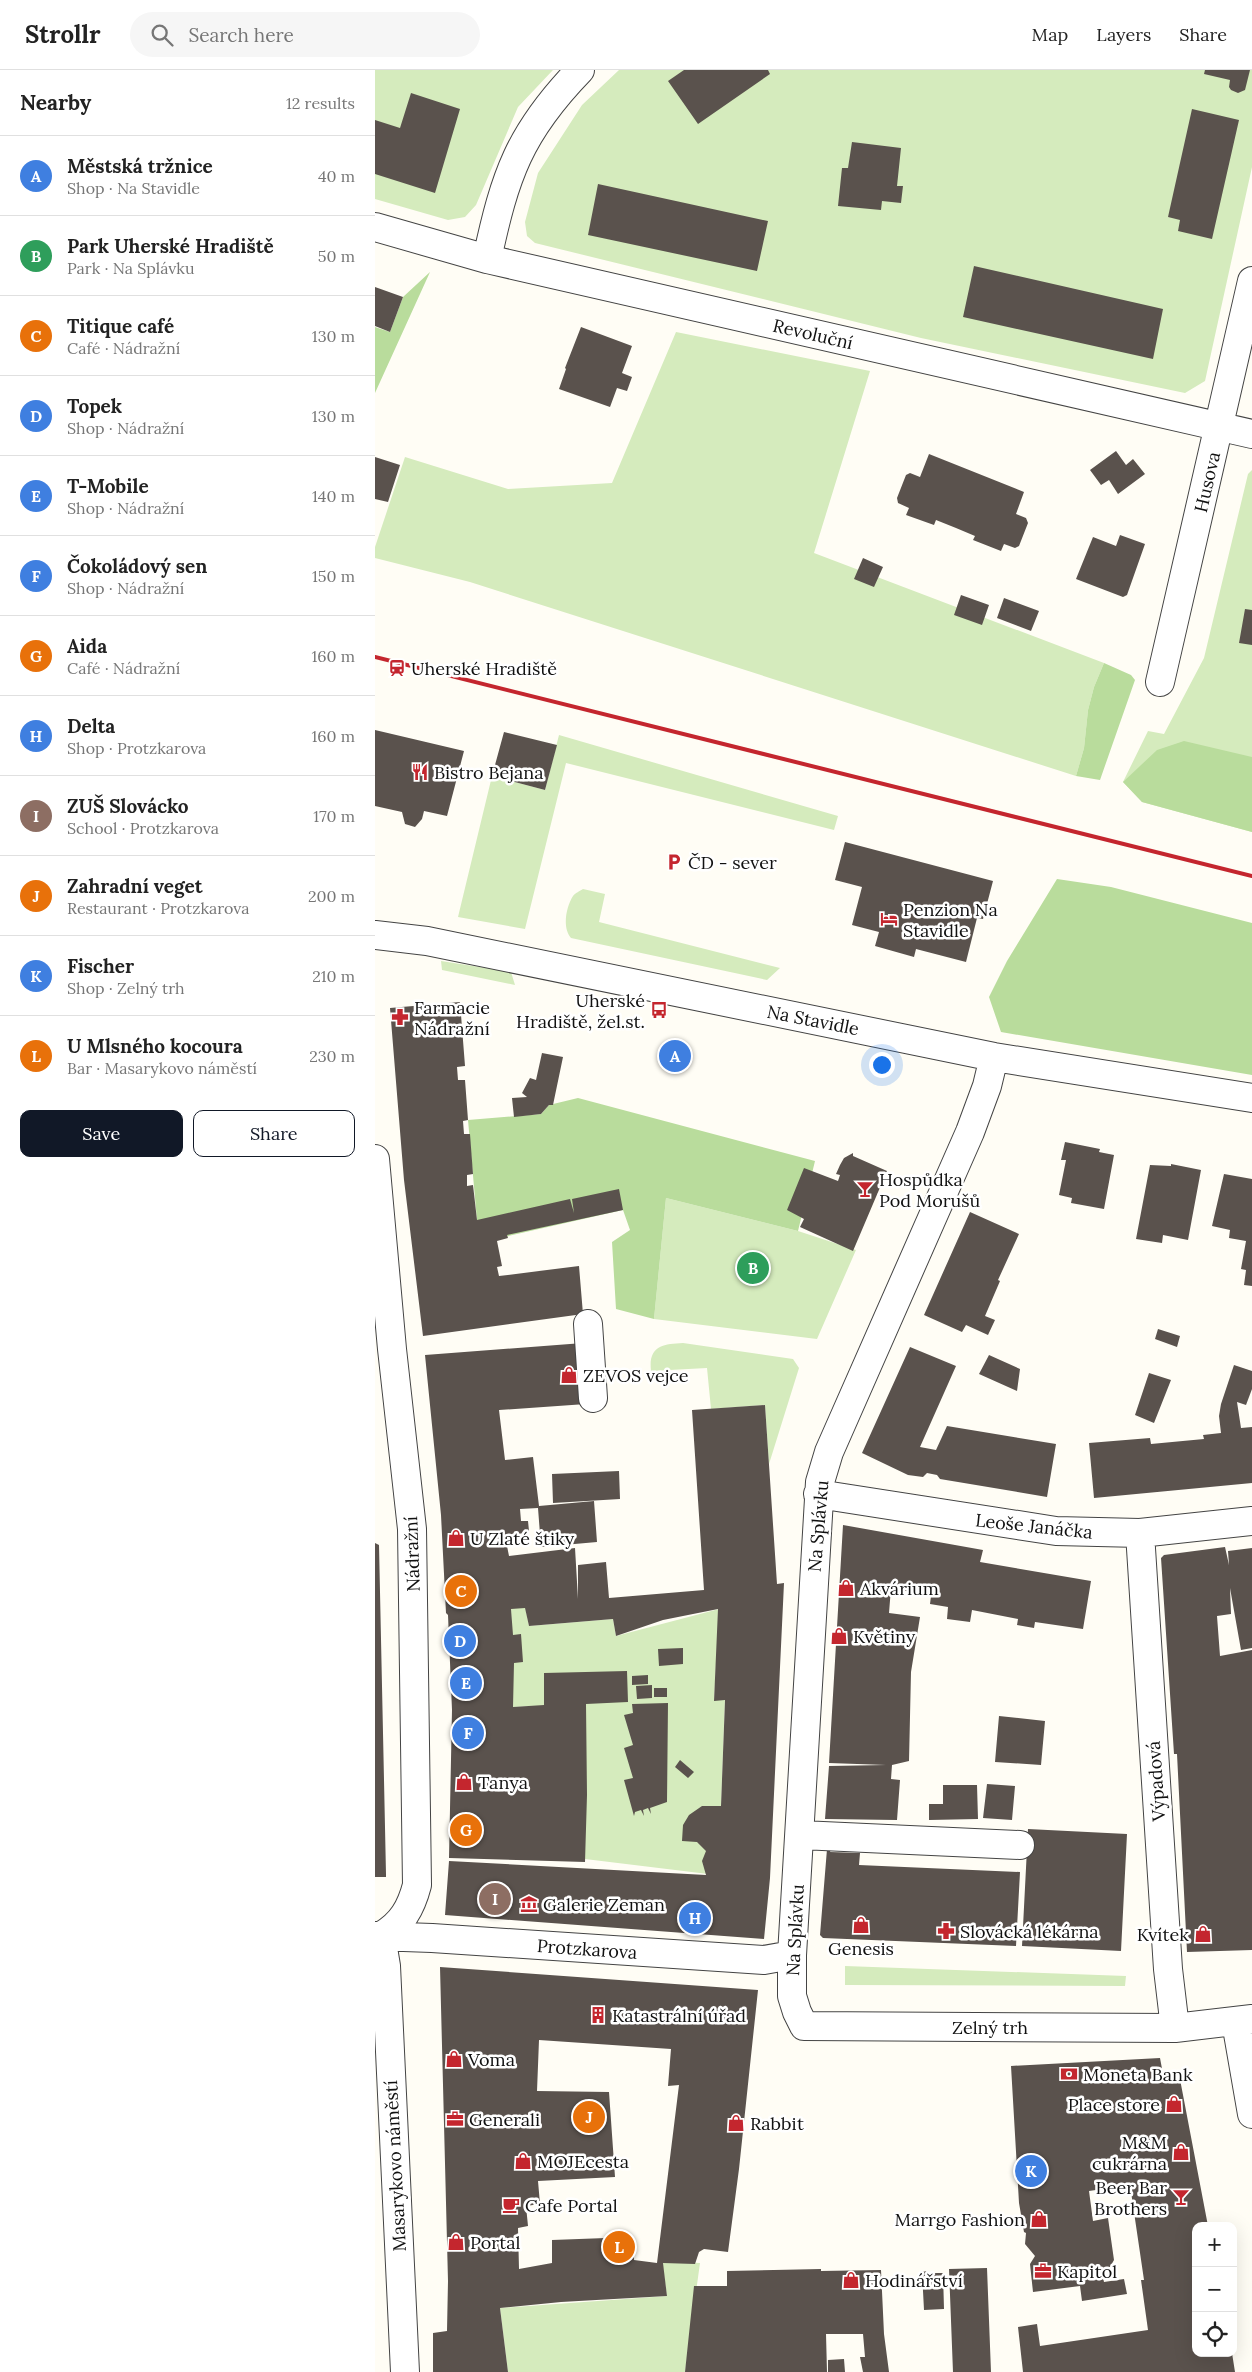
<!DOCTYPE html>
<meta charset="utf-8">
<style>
body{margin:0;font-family:Lora,serif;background:#f6f6f6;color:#222}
.controls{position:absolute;right:15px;bottom:15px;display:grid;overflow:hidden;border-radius:10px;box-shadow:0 5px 20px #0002}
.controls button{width:45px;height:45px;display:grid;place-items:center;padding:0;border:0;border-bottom:1px solid #e0e0e0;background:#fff;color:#222;font:25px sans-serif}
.you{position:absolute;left:506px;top:994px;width:18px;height:18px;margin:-12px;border:4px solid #fff;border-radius:50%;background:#1a73e8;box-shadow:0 0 0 8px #1a73e833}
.badge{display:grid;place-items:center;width:32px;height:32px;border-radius:50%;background:#111827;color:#fff;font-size:16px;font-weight:700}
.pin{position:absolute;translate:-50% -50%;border:2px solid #fff;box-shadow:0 1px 5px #0006}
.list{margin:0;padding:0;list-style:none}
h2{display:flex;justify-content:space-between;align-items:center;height:65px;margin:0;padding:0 20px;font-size:21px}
h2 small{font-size:16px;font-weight:400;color:#767676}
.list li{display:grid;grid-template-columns:32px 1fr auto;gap:15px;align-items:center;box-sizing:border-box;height:80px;padding:0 20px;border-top:1px solid #e0e0e0}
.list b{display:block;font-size:19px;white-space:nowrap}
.list p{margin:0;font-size:16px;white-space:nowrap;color:#767676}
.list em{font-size:16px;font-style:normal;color:#767676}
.actions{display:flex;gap:10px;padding:15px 20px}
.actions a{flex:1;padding:11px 0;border:1px solid #111827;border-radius:10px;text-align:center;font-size:18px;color:#111827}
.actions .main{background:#111827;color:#fff}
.icon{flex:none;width:28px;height:28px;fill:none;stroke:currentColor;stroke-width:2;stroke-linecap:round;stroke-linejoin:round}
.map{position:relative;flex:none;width:877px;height:2302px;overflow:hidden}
header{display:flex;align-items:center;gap:30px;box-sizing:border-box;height:70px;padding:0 25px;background:#fff;border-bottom:1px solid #e0e0e0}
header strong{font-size:24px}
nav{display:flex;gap:28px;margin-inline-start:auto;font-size:18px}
.search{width:350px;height:45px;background:#f6f6f6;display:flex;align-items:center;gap:12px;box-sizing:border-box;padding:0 18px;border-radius:28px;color:#767676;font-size:19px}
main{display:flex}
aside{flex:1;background:#fff}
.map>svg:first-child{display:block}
.green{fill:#d5ebbd}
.forest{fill:#b9dc9c}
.building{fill:#5a524d;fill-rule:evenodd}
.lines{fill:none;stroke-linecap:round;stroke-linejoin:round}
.minor-casing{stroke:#444;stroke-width:30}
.minor{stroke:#fff;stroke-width:28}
.rail{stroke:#c4262e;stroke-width:4}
.labels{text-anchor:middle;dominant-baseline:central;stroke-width:5;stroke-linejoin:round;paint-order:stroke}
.street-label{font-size:18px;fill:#111;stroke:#fff}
.poi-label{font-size:18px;fill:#111;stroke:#fff;text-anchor:start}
</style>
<header>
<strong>Strollr</strong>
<div class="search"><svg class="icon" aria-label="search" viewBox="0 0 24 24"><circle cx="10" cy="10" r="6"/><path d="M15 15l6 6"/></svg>Search here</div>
<nav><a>Map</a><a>Layers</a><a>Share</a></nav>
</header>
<main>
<aside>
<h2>Nearby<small>12 results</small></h2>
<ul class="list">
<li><span class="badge" style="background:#3f7fe0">A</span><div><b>Městská tržnice</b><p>Shop · Na Stavidle</p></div><em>40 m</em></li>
<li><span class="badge" style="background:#2e9e5b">B</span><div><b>Park Uherské Hradiště</b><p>Park · Na Splávku</p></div><em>50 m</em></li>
<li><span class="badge" style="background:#e8710a">C</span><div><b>Titique café</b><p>Café · Nádražní</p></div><em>130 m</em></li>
<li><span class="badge" style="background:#3f7fe0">D</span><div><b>Topek</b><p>Shop · Nádražní</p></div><em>130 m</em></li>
<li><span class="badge" style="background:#3f7fe0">E</span><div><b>T-Mobile</b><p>Shop · Nádražní</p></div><em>140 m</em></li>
<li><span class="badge" style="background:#3f7fe0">F</span><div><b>Čokoládový sen</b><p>Shop · Nádražní</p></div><em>150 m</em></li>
<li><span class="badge" style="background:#e8710a">G</span><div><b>Aida</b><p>Café · Nádražní</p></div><em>160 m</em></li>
<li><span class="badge" style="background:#3f7fe0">H</span><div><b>Delta</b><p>Shop · Protzkarova</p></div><em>160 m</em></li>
<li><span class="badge" style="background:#8d6e63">I</span><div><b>ZUŠ Slovácko</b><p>School · Protzkarova</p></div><em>170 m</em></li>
<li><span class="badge" style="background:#e8710a">J</span><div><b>Zahradní veget</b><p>Restaurant · Protzkarova</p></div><em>200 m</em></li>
<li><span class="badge" style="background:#3f7fe0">K</span><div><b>Fischer</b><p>Shop · Zelný trh</p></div><em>210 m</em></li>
<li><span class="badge" style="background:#e8710a">L</span><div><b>U Mlsného kocoura</b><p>Bar · Masarykovo náměstí</p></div><em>230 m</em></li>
</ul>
<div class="actions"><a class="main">Save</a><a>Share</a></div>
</aside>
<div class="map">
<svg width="877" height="2302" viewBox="0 0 877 2302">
<rect width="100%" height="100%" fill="#fffdf5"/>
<path class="green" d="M0,0H178L143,37L101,135L90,147L73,150L0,129Z
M244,0H877V97L830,311L810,323L546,268L160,173L152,166L150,152L163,103L207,35Z
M301,262L495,301L439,483L729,593L719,617L713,640L709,678L701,706L95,512L0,488V477L30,387L133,419L237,413Z
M877,400V762L767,732L748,712L773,661L789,664L829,588L873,404Z
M184,665L463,746L459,760L191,693L150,859L83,847L117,706L170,720Z
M208,819L230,824L224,852L405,898L392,910L196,868C187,858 191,837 198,826C200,823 205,821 208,819Z
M66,891L136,902L140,915L67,900Z
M291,1128L423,1161L481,1180L442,1269L279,1249Z
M308,1273L418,1289L424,1298L394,1394L390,1335L336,1339L332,1298L276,1301C273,1276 288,1274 308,1273Z
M150,1536L154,1556L238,1549L241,1566L344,1539L339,1630L350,1628L346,1736L333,1804L210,1789L211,1634L138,1637L136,1537Z
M470,1896L751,1906L750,1916L470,1915Z
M287,2191L325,2193L310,2302H133L125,2238L292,2226Z"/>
<path class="forest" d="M55,202L0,323V257L15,262L28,227Z
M729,593L756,605L760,610L725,710L701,706L709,678L713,640L719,617Z
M809,671L877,687V762L767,732L748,712L782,680Z
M682,809L736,817L877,853V1005L626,962L614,927L632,891Z
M203,1028L440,1091L423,1161L291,1128L279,1249L241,1239L237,1172L255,1160L248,1140L107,1172L102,1150L93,1050L166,1044L174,1035Z"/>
<path class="building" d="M309,0H393L395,4L323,54L293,11Z
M830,0H875L870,20L863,23L856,20L854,17L855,10L829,4Z
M36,23L85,39L60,123L0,104V50L25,58Z
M817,39L864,50L837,169L803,161L805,150L793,147Z
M477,72L526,78L522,116H528L526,133L507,131L506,140L463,136L467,98H473Z
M223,114L393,151L382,201L213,165Z
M599,196L788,239L778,289L588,247Z
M0,217L28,227L15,262L0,256Z
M206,257L257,276L247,303L257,307L252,321L242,318L235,337L184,319L191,299L190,298Z
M741,381L751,395L758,389L770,404L743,424L734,410L726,415L715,400Z
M554,384L649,422L641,444L651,448L653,453L644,476L640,478L629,474L626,481L598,470L600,466L581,458L561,450L559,455L531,445L534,438L523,433L522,428L531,405L535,403L545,407Z
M0,387L25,395L13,432L0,429Z
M745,465L770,474L752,525L748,527L701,509L718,467L741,476Z
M488,488L508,497L499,517L479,509Z
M586,525L614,535L607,555L579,545Z
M629,528L664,541L656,561L622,548Z
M870,539L877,540V575L864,573Z
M0,660L89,681L72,746L49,741L47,749L40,757L30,754L27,742L0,736Z
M129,662L182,675L170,720L117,706Z
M470,772L618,811L608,849L602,848L591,892L541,879L539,887L500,876L504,862L477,855L487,817L460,810Z
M85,932L90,996L82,997L83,1010H90L93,1050L88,1051L89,1064H95L98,1104L92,1105V1116L98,1115L102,1150L195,1129L199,1143L197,1129L244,1119L248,1140L132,1165L133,1168L122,1171L127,1196L122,1197L124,1206L204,1196L208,1244L48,1266L29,1110L15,938Z
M167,983L188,987L178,1035H174L166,1044L139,1047L137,1028L152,1027L147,1023L155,1008L161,1010Z
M690,1072L725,1079L724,1082L739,1085L729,1139L696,1133L697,1128L684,1125L691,1090H686Z
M478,1083V1086L512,1101L478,1181L425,1157L429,1149L412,1140L429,1098L463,1111L465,1105L461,1104L465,1095L469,1088Z
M796,1094L826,1100L813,1170L788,1165L787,1173L761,1169L775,1095L796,1096Z
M849,1104L877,1109V1216L869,1215L871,1200L866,1199L871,1171L854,1168L855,1160L837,1156Z
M595,1142L644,1164L623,1210L625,1211L610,1246L620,1250L613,1265L591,1255L587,1262L549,1245Z
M783,1259L805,1266L802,1277L780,1269Z
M208,1273L211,1334L124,1340L130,1390L158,1387L164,1436L219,1431L222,1472L166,1477L163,1438L145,1439L146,1451H153L154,1461L145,1464L146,1475L132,1476L134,1486L200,1478L203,1529V1495L231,1492L234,1528L329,1520L317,1340L390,1335L402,1514L409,1513L395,1808L389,1869L70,1845L74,1791L331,1805L327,1791L331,1781L322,1772L307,1771L308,1755L314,1745L327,1736H346L350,1630L339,1631L343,1539L288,1550L241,1566L238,1549L154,1556L150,1538L136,1539L138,1565L146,1564L148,1592L139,1593L138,1637L169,1635V1603L252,1601L253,1632L211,1634L212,1725L210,1792L74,1788L77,1640L73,1545L71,1543L66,1445L50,1285Z
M535,1277L581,1296L545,1377L561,1380L572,1356L681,1374L672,1427L565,1409L562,1405L552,1403L548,1407L533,1405L487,1383Z
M614,1285L645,1299L642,1321L604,1304Z
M859,1295L877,1301V1319L871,1335L862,1332L866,1358L877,1357V1413L719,1428L714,1373L775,1368L776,1374L829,1369L828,1365L846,1363L844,1346L846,1334Z
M774,1303L796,1310L779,1353L760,1345Z
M244,1401L245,1429L178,1433L177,1404Z
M468,1455L608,1480L605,1492L716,1511L708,1559L660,1552L659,1558L642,1555L643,1549L597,1540L595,1552L572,1549L573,1537L555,1534L556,1526L516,1518L514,1543L545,1547L536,1602L534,1691L517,1695L516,1709L525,1710L522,1750L450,1749L454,1696L511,1695L454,1693Z
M0,1473L4,1475L11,1804V1807H0Z
M850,1477L854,1495L853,1481L877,1478V1578L866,1580L855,1518L856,1544L842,1546L845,1586L877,1580V1880L812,1882L802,1684H799L786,1488L789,1485Z
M308,1578V1594L284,1596L283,1579Z
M273,1605V1614L257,1615V1606Z
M277,1615V1628L262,1629L261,1616Z
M279,1618H292V1627H279Z
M293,1633L292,1732L275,1738L276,1744L273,1738L268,1740L269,1746L266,1740L260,1742L259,1746L249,1710L258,1708L249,1678L258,1675L249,1645L258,1643L257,1634Z
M624,1646L670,1651L666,1695L620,1692Z
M305,1690L319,1702L313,1708L300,1697Z
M612,1714L640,1716L637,1750L608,1748Z
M568,1715H602L603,1749L554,1750V1734H568Z
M653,1759L752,1764L746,1881L647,1876Z
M452,1779H456L455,1782L485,1783L484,1795L645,1802L641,1876L448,1868L445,1865Z
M65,1897L383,1920L364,2099L353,2182L329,2179L324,2182L320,2194L288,2193L292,2226L186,2232L125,2238L133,2302H58V2263L72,2261L73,2211ZM164,1970L296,1979L293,2016L304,2015L282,2193L259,2190L258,2167L177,2170V2193L144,2199L143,2158L153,2156L151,2136L165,2134L163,2111L240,2107L234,2022L162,2021Z
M785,1988L788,2004H804L833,2156H821V2283H857L860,2302H648L643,2257L662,2254L665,2276L773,2260L766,2210H769L755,2115L714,2121L718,2151L733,2148L739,2190L735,2197L726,2199L729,2212L749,2209L752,2224L707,2231L705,2216L658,2222L655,2194L660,2186L650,2174L651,2163L649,2162L644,2133L636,1996Z
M612,2198L616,2302H578L574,2199Z
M446,2199V2201L506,2200L509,2264L514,2302H488L485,2287H490L488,2264H451L452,2302H310L319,2216H352V2201Z
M552,2201L551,2203H568L569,2239L549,2240L547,2202Z
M469,2289L470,2302H453V2290Z"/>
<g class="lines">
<g class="minor-casing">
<path id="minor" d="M0,157L112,189L877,364
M112,189C130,105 144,63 205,0
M785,612L877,211
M0,865L52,871L619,987L877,1028
M619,987L612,1016L595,1062L454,1382L445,1412L417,1885V1926L422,1942L429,1956L800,1958L877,1949
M0,1089L17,1279L37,1459L42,1815C36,1838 27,1854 6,1866
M213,1254L218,1328
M443,1424L681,1461L765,1463L877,1451
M765,1463L793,1899L800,1958
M426,1765L645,1775
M0,1866L57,1868L389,1890L417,1885
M6,1866L11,1896L30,2302
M861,1952L877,2044"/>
</g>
<use href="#minor" class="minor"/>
<path class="rail" d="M0,587L877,806"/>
</g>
<defs>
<g id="station-bare" transform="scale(1.35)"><path d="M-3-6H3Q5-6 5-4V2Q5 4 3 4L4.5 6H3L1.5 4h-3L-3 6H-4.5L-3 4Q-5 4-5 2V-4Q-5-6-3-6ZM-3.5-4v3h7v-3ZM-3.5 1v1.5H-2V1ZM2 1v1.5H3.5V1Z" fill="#c4262e" stroke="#fff" stroke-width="2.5" paint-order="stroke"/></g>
<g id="restaurant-bare" transform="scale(1.35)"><path d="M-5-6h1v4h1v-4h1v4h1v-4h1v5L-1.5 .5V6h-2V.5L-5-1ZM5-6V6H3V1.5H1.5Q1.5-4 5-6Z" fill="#c4262e" stroke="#fff" stroke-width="2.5" paint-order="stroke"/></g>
<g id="parking-bare" transform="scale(1.35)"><path d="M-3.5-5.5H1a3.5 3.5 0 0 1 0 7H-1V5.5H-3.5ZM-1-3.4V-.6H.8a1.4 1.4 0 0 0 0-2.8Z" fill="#c4262e" stroke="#fff" stroke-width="2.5" paint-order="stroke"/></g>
<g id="hotel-bare" transform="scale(1.35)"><path d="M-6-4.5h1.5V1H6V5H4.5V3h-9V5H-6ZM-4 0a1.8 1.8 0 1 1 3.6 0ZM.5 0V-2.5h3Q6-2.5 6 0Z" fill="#c4262e" stroke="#fff" stroke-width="2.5" paint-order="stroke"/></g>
<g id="bus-bare" transform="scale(1.35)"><path d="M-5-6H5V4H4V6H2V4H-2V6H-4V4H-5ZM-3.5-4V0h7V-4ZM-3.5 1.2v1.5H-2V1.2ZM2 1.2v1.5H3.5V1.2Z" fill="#c4262e" stroke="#fff" stroke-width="2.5" paint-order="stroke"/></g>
<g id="pharmacy-bare" transform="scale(1.35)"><path d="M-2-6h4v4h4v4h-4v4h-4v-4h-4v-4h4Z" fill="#c4262e" stroke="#fff" stroke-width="2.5" paint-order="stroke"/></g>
<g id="bar-bare" transform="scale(1.35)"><path d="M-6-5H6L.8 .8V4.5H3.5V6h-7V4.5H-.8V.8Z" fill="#c4262e" stroke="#fff" stroke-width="2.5" paint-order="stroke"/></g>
<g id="shop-bare" transform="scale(1.35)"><path d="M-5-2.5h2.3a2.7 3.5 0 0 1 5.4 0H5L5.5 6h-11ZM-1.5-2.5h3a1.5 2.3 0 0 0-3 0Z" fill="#c4262e" stroke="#fff" stroke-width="2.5" paint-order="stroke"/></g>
<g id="museum-bare" transform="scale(1.35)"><path d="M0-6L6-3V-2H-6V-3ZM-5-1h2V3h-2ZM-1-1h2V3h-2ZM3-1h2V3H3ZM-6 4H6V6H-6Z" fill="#c4262e" stroke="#fff" stroke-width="2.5" paint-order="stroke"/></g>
<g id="building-bare" transform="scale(1.35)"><path d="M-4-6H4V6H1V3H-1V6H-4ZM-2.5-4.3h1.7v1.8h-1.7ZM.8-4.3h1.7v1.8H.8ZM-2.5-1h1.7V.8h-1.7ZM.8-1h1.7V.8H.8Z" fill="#c4262e" stroke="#fff" stroke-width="2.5" paint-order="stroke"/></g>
<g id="bank-bare" transform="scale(1.35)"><path d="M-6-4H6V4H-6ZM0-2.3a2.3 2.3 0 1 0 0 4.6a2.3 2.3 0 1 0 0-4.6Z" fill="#c4262e" stroke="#fff" stroke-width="2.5" paint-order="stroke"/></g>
<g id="office-bare" transform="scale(1.35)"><path d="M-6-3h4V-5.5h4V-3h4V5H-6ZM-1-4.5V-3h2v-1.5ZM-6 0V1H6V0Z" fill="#c4262e" stroke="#fff" stroke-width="2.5" paint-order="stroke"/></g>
<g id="cafe-bare" transform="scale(1.35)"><path d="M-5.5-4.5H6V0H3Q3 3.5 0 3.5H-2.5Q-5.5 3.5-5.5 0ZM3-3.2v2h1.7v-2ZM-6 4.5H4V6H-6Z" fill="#c4262e" stroke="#fff" stroke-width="2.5" paint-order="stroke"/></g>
</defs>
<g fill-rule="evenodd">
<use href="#station-bare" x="22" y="598"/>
<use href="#restaurant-bare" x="45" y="702"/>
<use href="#parking-bare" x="299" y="792"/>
<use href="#hotel-bare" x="514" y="849"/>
<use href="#bus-bare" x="284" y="940"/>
<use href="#pharmacy-bare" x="25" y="947"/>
<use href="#bar-bare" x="490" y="1119"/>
<use href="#shop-bare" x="194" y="1305"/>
<use href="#shop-bare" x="81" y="1468"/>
<use href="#shop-bare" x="471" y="1518"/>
<use href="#shop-bare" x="464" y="1566"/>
<use href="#shop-bare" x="89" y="1712"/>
<use href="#museum-bare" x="154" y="1834"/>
<use href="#shop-bare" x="486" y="1855"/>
<use href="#pharmacy-bare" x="571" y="1861"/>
<use href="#shop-bare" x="828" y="1864"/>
<use href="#building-bare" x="223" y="1945"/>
<use href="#shop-bare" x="79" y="1989"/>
<use href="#bank-bare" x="694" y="2004"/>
<use href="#shop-bare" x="799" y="2034"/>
<use href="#office-bare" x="80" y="2049"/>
<use href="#shop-bare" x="361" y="2053"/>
<use href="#shop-bare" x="806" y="2082"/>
<use href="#shop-bare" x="148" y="2091"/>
<use href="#bar-bare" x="806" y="2127"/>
<use href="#cafe-bare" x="136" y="2135"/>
<use href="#shop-bare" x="664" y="2149"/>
<use href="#shop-bare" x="81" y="2172"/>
<use href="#office-bare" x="668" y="2201"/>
<use href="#shop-bare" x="476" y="2210"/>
</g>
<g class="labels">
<g class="street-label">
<text transform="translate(438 264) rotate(13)">Revoluční</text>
<text transform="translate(832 412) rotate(-77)">Husova</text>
<text transform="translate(438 950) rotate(11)">Na Stavidle</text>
<text transform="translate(443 1456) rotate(-85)">Na Splávku</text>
<text transform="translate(659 1456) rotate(6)">Leoše Janáčka</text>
<text transform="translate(37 1484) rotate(-92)">Nádražní</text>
<text transform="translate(781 1711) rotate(-94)">Výpadová</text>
<text transform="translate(420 1860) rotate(-87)">Na Splávku</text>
<text transform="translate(212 1879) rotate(4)">Protzkarova</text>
<text x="615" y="1957">Zelný trh</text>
<text transform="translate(20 2096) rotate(-93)">Masarykovo náměstí</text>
</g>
<g class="poi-label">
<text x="36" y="598">Uherské Hradiště</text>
<text x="59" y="702">Bistro Bejana</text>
<text x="313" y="792">ČD - sever</text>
<text x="528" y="839">Penzion Na<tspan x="528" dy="21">Stavidle</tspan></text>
<text x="270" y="930" text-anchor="end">Uherské<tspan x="270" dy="21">Hradiště, žel.st.</tspan></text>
<text x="39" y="937">Farmacie<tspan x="39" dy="21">Nádražní</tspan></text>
<text x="504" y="1109">Hospůdka<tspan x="504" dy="21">Pod Morušů</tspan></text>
<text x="208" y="1305">ZEVOS vejce</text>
<text x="95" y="1468">U Zlaté štiky</text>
<text x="485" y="1518">Akvárium</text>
<text x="478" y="1566">Květiny</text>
<text x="103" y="1712">Tanya</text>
<text x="168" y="1834">Galerie Zeman</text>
<text x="585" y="1861">Slovácká lékárna</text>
<text x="814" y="1864" text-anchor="end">Kvítek</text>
<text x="486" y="1878" text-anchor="middle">Genesis</text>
<text x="237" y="1945">Katastrální úřad</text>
<text x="93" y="1989">Voma</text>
<text x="708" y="2004">Moneta Bank</text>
<text x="785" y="2034" text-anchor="end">Place store</text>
<text x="94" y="2049">Generali</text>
<text x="375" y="2053">Rabbit</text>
<text x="792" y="2072" text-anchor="end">M&amp;M<tspan x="792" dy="21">cukrárna</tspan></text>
<text x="162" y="2091">MOJEcesta</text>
<text x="792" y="2117" text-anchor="end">Beer Bar<tspan x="792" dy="21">Brothers</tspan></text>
<text x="150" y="2135">Cafe Portal</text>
<text x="650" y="2149" text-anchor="end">Marrgo Fashion</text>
<text x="95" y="2172">Portal</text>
<text x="682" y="2201">Kapitol</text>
<text x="490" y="2210">Hodinářství</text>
</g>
</g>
</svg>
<div class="controls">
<button>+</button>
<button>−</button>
<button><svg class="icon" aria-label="locate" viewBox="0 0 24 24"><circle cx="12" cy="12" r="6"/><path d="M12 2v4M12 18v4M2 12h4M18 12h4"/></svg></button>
</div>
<div class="you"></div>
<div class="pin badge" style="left:300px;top:986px;background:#3f7fe0">A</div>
<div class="pin badge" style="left:378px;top:1198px;background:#2e9e5b">B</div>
<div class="pin badge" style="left:86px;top:1521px;background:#e8710a">C</div>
<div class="pin badge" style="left:85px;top:1571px;background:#3f7fe0">D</div>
<div class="pin badge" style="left:91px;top:1613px;background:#3f7fe0">E</div>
<div class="pin badge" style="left:93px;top:1663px;background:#3f7fe0">F</div>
<div class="pin badge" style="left:91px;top:1760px;background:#e8710a">G</div>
<div class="pin badge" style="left:320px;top:1848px;background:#3f7fe0">H</div>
<div class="pin badge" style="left:120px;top:1829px;background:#8d6e63">I</div>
<div class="pin badge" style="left:214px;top:2047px;background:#e8710a">J</div>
<div class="pin badge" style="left:656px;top:2101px;background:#3f7fe0">K</div>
<div class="pin badge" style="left:244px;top:2177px;background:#e8710a">L</div>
</div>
</main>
